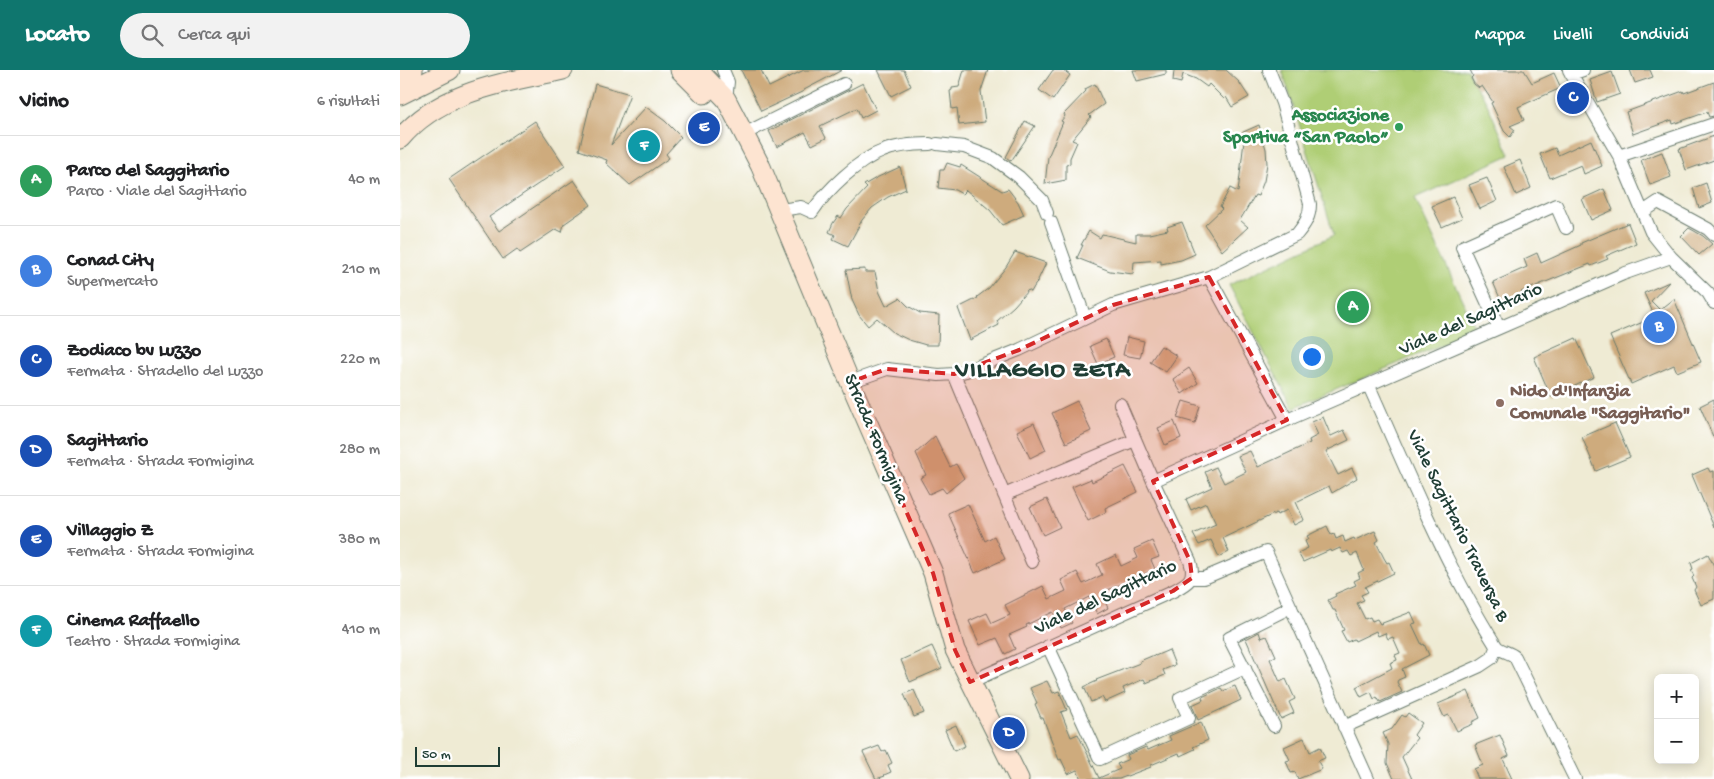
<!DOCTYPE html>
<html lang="it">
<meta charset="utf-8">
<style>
body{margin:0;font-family:"Gochi Hand",sans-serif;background:#f2f2f2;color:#202124}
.controls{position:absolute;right:15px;bottom:15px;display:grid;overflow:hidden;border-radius:8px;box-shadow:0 2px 12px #0003}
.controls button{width:45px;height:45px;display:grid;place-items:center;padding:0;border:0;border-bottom:1px solid #e0e0e0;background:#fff;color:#202124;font:25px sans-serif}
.scale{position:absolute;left:15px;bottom:12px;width:85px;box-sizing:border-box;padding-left:5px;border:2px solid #1f3d34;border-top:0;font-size:14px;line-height:18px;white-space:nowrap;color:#1f3d34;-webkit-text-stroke:4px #fff;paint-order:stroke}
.you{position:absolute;left:911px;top:286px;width:18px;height:18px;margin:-12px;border:4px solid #fff;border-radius:50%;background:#1a73e8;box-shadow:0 0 0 8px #1a73e833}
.badge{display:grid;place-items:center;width:32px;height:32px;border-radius:50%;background:#0f766e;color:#fff;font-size:16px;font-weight:700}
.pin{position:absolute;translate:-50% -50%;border:2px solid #fff;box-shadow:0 1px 5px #0006}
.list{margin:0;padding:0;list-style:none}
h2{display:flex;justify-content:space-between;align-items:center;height:65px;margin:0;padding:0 20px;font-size:21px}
h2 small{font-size:16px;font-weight:400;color:#757577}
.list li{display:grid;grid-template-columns:32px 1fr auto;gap:15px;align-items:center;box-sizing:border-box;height:90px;padding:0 20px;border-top:1px solid #e0e0e0}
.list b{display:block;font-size:19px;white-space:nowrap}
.list p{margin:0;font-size:16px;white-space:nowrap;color:#757577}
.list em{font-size:16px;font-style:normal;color:#757577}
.icon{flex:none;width:28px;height:28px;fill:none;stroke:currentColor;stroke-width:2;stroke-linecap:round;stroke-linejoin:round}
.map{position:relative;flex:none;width:1314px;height:709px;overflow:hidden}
header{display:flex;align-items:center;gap:30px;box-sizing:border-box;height:70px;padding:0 25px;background:#0f766e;color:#fff}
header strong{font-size:24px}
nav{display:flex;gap:28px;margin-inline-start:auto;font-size:18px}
.search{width:350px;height:45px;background:#f2f2f2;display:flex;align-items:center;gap:12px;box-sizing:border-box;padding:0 18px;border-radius:28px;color:#757577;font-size:19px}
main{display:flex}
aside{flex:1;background:#fff}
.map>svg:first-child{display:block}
.green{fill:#afce75;stroke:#678654}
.building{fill:#ceab7d}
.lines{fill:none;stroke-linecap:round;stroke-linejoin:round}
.street-casing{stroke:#687a6c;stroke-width:14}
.secondary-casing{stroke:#687a6c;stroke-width:21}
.street{stroke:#fff;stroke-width:12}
.secondary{stroke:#fde4d1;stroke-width:19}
.marked{fill:#d62828;fill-opacity:0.2;stroke:#d62828;stroke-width:4;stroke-dasharray:10 6;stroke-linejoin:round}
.leisure-dot{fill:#2e9e5b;stroke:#fff;stroke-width:2}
.education-dot{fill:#8d6e63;stroke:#fff;stroke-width:2}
.labels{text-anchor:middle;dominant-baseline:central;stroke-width:5;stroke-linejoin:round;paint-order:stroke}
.leisure-label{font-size:19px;font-weight:bold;fill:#27864d;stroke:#fff;text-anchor:end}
.street-label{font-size:19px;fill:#1f3d34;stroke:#fff}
.education-label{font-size:19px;font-weight:bold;fill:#785e54;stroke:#fff;text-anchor:start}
.district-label{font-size:24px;font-weight:bold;letter-spacing:1px;fill:#1f3d34;stroke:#fff}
</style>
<header>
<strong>Locato</strong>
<div class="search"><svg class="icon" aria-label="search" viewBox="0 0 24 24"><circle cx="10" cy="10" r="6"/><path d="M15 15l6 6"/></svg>Cerca qui</div>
<nav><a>Mappa</a><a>Livelli</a><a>Condividi</a></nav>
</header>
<main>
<aside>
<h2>Vicino<small>6 risultati</small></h2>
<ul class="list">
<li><span class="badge" style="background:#2e9e5b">A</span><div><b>Parco del Saggitario</b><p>Parco · Viale del Sagittario</p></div><em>40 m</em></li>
<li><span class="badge" style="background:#3f7fe0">B</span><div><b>Conad City</b><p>Supermercato</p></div><em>210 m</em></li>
<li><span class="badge" style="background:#1a4fb4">C</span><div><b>Zodiaco bv Luzzo</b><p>Fermata · Stradello del Luzzo</p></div><em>220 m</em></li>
<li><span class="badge" style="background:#1a4fb4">D</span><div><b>Sagittario</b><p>Fermata · Strada Formigina</p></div><em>280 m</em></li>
<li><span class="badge" style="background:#1a4fb4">E</span><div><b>Villaggio Z</b><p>Fermata · Strada Formigina</p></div><em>380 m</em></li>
<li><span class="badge" style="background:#0f9aa8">F</span><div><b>Cinema Raffaello</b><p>Teatro · Strada Formigina</p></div><em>410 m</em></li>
</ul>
</aside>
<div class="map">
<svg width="1314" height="709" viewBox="0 0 1314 709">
<rect width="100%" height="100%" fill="#fff"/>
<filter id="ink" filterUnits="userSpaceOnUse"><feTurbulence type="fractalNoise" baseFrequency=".02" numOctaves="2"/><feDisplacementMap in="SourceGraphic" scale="10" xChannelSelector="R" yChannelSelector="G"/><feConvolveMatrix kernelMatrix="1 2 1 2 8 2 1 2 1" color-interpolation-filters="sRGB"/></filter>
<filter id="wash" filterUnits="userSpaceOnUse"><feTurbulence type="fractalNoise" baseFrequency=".0096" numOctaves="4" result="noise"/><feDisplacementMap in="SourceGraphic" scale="20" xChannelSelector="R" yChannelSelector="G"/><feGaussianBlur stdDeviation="1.12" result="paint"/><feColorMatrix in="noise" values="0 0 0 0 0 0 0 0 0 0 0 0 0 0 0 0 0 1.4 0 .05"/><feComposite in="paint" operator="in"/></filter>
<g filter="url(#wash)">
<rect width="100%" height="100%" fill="#efebd4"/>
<path class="green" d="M882,0H1067L1074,14L1085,29L1110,85L1015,128L1076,260L893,338L829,215L934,165Z"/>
<g id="blocks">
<path class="building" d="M341,0H361L369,17L404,0H442L404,20V21L361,41Z
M478,0H504L511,16L491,26Z
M564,0H588L581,21L585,52L559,55L557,38L552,39L550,21L552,20V18L559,17Z
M653,0H663L670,5L653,30L639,20Z
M733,0H766V4L737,11Z
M774,0H826L839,12L849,27L832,37L826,27L824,29L809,14L807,17L796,9L783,4L781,13L773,11Z
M1070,0H1124L1132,13L1154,3L1161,18L1118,37L1124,50L1110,56L1115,60L1110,67L1104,61L1091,33L1093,32L1082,16L1079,18L1074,14L1071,8L1073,6Z
M1230,0H1250L1253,7L1235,13Z
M1212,2L1220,24L1197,32L1190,10Z
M1314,12V46L1309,47L1307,42L1273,54L1272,50L1233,64L1226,42L1283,21L1284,23Z
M463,13L476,40L461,48L457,38L420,56L426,68L412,75L405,62L377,77L369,61Z
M195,14L230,24L211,75L246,37L265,51L281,67L266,84L269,88L230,115L206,93L207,90L179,80Z
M695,14L704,34L689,45L691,47L672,70L677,72L670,88V94L666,95V110L645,114L648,87L663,52L661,51L665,46L664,44L686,21L685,19Z
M135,51L165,96L89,147L99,161L174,110L191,135L164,154L162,162L156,159L120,183L117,179L103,189L49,109Z
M625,51L635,56L611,91L606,87Z
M859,55L866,79L867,94L864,111L858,126L855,125L840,150L848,157L822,181L805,155L822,139L820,137L830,118L838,122L844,71L841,63Z
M1314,66V90L1286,100L1279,79Z
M1191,70L1202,96L1184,104L1181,95L1150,108L1140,84L1155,78L1158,85Z
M1262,82L1271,107L1250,115L1241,90Z
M1120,90L1131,118L1116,125L1104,97Z
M547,93L560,97L561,95L602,121L608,119L618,132L624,145L602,155L590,140L566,120L562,124L555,120L538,118L540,100H544Z
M500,97L506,119L488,127L472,138L462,150L448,176L433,169L435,165L429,162L433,153L438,146L441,148L447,139L467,118L464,115L476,108Z
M1087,108L1097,131L1080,139L1069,115Z
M1306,113L1312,133L1299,138L1293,118Z
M1204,119L1213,140L1191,150L1182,129Z
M1053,127L1062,148L1042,157L1032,136Z
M782,152L795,184L781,190L761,194V190L734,192L733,204L710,201L677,188L683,175H681L689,161L700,168L702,164L736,172V164H749L768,160L767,157Z
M1228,153L1236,173L1206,186L1208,189L1191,196L1190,194L1163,205L1121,222L1122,224L1102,233L1093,212L1127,197L1124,189L1137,183L1141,193L1181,175V173Z
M1289,158L1303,166L1312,174L1299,185L1281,166Z
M615,182L646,193L638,210L631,222L628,220L614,236L597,251L599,255L570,270L558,238L578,228L577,227L589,218L606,197Z
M465,199V202H475L479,221L486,236L500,228L508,236L520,243L539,245L538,275H526L509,270L494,263L477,248L468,256L459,245L452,230L446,200Z
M1269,212L1251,231L1260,240L1274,229L1301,292L1277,302L1274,295L1231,314L1210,266L1255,247L1244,223Z
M727,267L744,271L740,288L723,285Z
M1176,268L1194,307L1151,327L1134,287Z
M706,269L714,287L698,294L690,276Z
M761,276L777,286L766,302L750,292Z
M789,298L798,313L782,324L773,309Z
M1314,329V369L1300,336Z
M677,331L691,361L666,373L652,343Z
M783,331L800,336L795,353L777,348Z
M923,347L931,366L944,360L949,370L926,381L938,405L952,398L957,408L932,423L929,416L896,432L904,450L894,455L887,440L877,445L876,443L823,468L829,482L819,487L811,470L799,475L793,464L816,454L806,433L791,440L786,429L812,417L805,402L816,397L824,413L846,402L838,386L850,381L858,397L910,373L909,370L918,365L912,352Z
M774,351L781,368L765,375L758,358Z
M634,353L646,380L630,388L617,361Z
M1215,353L1230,387L1196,401L1182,367Z
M535,366L550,397L556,394L564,408L546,423L542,418L529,424L520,408L526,405L516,383Z
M725,396L738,422L705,438L706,442L688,451L672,417L691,409L692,412Z
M1308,398L1310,402L1314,401V457L1292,405Z
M647,429L660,457L643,465L630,437Z
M568,434L585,471L594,466L605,489L575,503L548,443Z
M927,456L931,465L934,464L936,469L943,466L945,472L954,468L955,470L975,461L979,470L976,472L984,488L987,493L989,492L994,503L965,517L968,522L961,525L964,530L957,533L965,549L970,547L972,551L977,549L980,554L1011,542L1016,553L1012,554L1022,575L1024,574L1029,585L1002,599L1005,607L998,610L997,612L1002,622L980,632L977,627L974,629L971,622L961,627L956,617L992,598L990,593L997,590L995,585L1000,583L993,567L988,569L985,563L978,566L976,561L955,571L954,569L947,572L941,561L944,560L935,540H933L928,530L936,526L935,524L956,515L954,511L960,508L958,503L964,500L957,483L951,486L948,481L943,483L940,478L931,482L930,480L903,492L898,483L908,478L905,471L909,469L907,466Z
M752,471L759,487L751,490L755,499L736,508L739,515L730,520L726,512L701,523L708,538L697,544L689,527L665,539L672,553L661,558L653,542L626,555L627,557L609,565L615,579L605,584L597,568L580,575L569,551L587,543L592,553L610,545L605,535L643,516L649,529L666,521L661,510L677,502L683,514L702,505L697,494L716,485L721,496L738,488L734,479Z
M1308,484L1314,496V529L1301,535L1294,520L1296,517L1292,508L1294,506L1291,500L1293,499L1291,493Z
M859,562L861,568L867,566L876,586L870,589L880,612L886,609L895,629L889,632L894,643L881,649L846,569Z
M532,576L542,598L510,612L501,590Z
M769,580L775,595L763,600L765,605L746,613L744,609L723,618L725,623L705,632L702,627L691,632L684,617L697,611L696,610L740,593V591L754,585L755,586Z
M647,611L653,623L659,621L667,640L661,642L671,667L678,664L699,708L720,699L717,694L729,689L727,685L746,677L748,680L771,670L769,666L801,652L808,670L793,677L795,679L780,686L779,683L751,695V697L719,709H681L677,700L668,704L661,689L659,690L643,648H641L635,634L637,633L630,618Z
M835,616L841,630L798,650L792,635L803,630L802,627L821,618L823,621Z
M514,620L524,643L514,647L504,624Z
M1068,621L1080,648L1072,652L1073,654L1057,661L1049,645L1044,647L1038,634Z
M1008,643L1022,653L1014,665L1017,668L1002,687L1012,709H994L987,693L988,674L983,663L992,659L1002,645L1005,647Z
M556,655L565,676L554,681L545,660Z
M1100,665L1109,686L1103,689L1112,709H1078L1074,699L1083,695L1075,675Z
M904,668L910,682L920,677L925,688L918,691L922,699L898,709L895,702L891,703L886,691L890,690L884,677Z
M479,676L482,682L486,680L492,693L488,695L491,702L484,705L485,706L476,709L463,682Z"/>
</g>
</g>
<g filter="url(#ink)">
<use href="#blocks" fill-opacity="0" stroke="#687a6c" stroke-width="1"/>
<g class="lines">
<g class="street-casing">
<path id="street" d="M323,0L328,12L326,29
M1169,0L1219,86L1251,162L1271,187L1308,223L1314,233
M1171,4L1183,0
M344,64L444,14
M537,74L564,77L593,88L619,107L642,130L647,143
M1219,86L1314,54
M380,140L401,137L412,142C427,120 458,90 483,81C498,75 514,74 530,74
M1243,142L1258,132L1308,159L1314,165
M651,152L685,248
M809,207L887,350
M1099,258L1062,177L1156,135L1166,158
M554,304L632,492
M450,312L487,299L539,305L554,304L566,301L619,280L713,235L809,207L897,164C905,154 910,147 910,134L882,33L869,0
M969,316C1008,403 1045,495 1096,576C1099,581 1110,582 1115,587L1175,709
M720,334L753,411
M604,425L735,370
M792,508H804L866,482L968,709
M648,576L700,689L789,648L780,628L845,598
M570,612L773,521C788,513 796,509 790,491L753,411L887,350L1099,258L1223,204L1271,187
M874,656L829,568L891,537
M944,657L1080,596L1092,588L1096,578"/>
</g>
<g class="secondary-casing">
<path id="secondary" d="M280,0L304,24
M298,0L326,29L361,97L450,312L533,503L555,580L619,709
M0,7L13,0
M0,25L50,0
M0,69C41,20 105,13 163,0"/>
</g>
<use href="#street" class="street"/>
<use href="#secondary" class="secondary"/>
</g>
</g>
<path class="marked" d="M809,207L887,350L753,411L790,491L792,508L773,521L570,612L555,580L533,503L450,312L487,299L554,304L619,280L713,235Z"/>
<circle class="leisure-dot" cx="999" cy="57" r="5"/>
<circle class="education-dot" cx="1100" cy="333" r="5"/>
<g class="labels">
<g class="leisure-label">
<text x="989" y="46">Associazione<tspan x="989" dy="22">Sportiva “San Paolo”</tspan></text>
</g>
<g class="street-label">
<text transform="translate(1071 250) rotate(-24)">Viale del Sagittario</text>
<text transform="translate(475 369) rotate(67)">Strada Formigina</text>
<text transform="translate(1057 456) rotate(64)">Viale Sagittario Traversa B</text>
<text transform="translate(706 528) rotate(-25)">Viale del Sagittario</text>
</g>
<g class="education-label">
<text x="1110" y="322">Nido d'Infanzia<tspan x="1110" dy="22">Comunale "Saggitario"</tspan></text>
</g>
<g class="district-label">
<text x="643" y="301">VILLAGGIO ZETA</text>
</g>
</g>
</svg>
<div class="controls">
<button>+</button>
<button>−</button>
</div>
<div class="scale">50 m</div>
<div class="you"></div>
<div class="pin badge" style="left:953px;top:237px;background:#2e9e5b">A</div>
<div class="pin badge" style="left:1259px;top:257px;background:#3f7fe0">B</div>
<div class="pin badge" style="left:1173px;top:28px;background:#1a4fb4">C</div>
<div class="pin badge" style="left:609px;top:663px;background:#1a4fb4">D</div>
<div class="pin badge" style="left:304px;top:58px;background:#1a4fb4">E</div>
<div class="pin badge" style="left:244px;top:76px;background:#0f9aa8">F</div>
</div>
</main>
